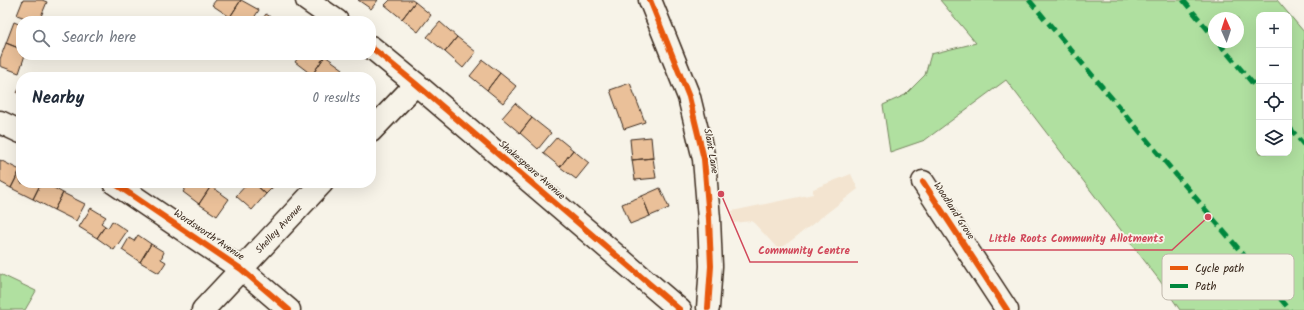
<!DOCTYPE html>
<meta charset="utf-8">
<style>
body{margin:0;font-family:Kalam,sans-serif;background:#f2f2f3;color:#1f2937}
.controls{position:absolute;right:12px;top:12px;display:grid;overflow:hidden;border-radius:8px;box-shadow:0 4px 16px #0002}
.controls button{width:36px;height:36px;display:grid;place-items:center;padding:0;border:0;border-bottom:1px solid #e0e1e3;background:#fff;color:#1f2937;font:20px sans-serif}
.compass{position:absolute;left:1208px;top:12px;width:36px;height:36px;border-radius:50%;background:#fff;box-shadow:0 4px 16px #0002;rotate:357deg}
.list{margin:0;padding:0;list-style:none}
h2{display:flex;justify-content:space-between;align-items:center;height:52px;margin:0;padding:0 16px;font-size:17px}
h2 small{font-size:13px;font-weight:400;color:#747a83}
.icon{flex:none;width:22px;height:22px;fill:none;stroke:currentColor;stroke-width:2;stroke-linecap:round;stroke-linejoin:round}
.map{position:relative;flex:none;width:1304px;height:310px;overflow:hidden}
.search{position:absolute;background:#fff;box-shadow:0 4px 16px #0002;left:16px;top:16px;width:360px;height:44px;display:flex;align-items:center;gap:10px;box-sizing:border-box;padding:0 14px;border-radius:16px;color:#747a83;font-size:15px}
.panel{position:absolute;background:#fff;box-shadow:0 4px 16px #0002;left:16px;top:72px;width:360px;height:116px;border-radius:16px}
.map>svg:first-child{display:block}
.built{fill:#f3e4d0}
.green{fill:#b0e0a0;stroke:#76855f;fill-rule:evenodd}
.building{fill:#eac099;stroke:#3b2a1e}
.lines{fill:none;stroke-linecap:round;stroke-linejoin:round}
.minor-casing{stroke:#3b2a1e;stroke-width:25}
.minor{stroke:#f7f3e8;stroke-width:22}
.quiet{stroke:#00873e;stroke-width:5;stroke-dasharray:10 5;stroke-linecap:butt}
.cycleway-casing{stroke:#f7f3e8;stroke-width:8}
.cycleway{stroke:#e8590c;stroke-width:6}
.labels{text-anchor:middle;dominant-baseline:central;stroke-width:3.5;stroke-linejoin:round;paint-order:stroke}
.street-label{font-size:10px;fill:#3b2a1e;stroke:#f7f3e8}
.key{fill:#f7f3e8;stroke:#bfb7ab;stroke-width:1}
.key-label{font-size:11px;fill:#3b2a1e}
.leader{fill:none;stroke:#d1495b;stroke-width:1.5}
.callout-dot{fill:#d1495b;stroke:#f7f3e8;stroke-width:1.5}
.callout-label{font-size:11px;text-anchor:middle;font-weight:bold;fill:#d1495b;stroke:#f7f3e8;stroke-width:3.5;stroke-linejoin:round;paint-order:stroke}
</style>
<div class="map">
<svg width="1304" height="310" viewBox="0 0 1304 310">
<rect width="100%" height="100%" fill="#f7f3e8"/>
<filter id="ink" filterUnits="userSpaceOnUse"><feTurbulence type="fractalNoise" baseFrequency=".025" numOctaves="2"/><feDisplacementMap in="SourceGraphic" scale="8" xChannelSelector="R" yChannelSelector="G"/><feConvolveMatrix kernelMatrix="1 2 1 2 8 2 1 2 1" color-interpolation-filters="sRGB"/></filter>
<g filter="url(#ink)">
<path class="built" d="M851,174L858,189L779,250L752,221L732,223V211L813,194V189Z"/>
<path class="green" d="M940,0H1277L1304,32V310H1180L1160,281L1006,80L925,140L890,152L883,105L905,95L925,75L931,54L976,43ZM1259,15H1289V153H1259ZM1214,18H1238V42H1214Z
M0,274L36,291L25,310H0Z"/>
<path class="building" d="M23,0H42L47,2L39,21H33L17,15Z
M216,0H241L230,17L212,5Z
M241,0L259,10L252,21H236L230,17Z
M358,0H378L371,9Z
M390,0H412L415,2L402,19L385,5Z
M415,2L431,15L418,32L402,19Z
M266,14L277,21H261Z
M14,22L21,25V49L6,43Z
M440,22L457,37L445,52L427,37Z
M457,37L476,52L463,68L445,52Z
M6,43L21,49V55H25L19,73L0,66V59Z
M300,55H324L325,56L312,75L295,62Z
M325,56L343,69L337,77H315L312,75Z
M483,60L500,73L487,90L470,76Z
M500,73L516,86L503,103L487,90Z
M630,83L645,122L624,129L610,90Z
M21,85V95L17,93Z
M515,103L532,118L520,133L502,118Z
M532,118L551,133L538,149L520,133Z
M557,137L573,150L560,167L543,153Z
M651,137L653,158L632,160L630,139Z
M573,150L589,163L576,179L560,167Z
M653,158L656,178L635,180L632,160Z
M0,160L20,170L11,188L0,182Z
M20,170L21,183H41L33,199L11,188Z
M41,183H45L63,193L54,210L33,199Z
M189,183H207L211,186L199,204L183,192Z
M248,183H254L266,194L252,210L236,196Z
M254,183H277L266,194Z
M211,186L229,199L217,216L199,204Z
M660,188L669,208L650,216L642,196Z
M63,193L85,204L76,221L54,210Z
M642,196L650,216L630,224L622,204Z
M91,208L106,217L101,223L105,226L97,238L79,227Z
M112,221L127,231L114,250L97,238L105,226L108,228Z
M138,235L151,244L140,262L122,250L129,238L134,241Z
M151,244L164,252L161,259L166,262L159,273L140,262Z"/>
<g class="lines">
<g class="minor-casing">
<g id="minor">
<path d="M307,0L337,21"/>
<path d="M650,0L689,97L704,159L709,219L711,266L708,308"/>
<path d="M371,47L416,84L680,310"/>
<path d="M0,122L21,132"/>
<path d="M371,131L416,84"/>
<path d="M923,182L1007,310"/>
<path d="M114,183L241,269L289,310"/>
<path id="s1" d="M203,310L322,183"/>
</g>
</g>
<use href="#minor" class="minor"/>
<path class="quiet" d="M1029,0L1290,310
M1183,0L1214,37
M1218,42L1259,91
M1289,127L1304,145"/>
<g class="cycleway-casing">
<path id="cycleway" d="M650,0L689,97L704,159L709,219L711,266L708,308
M371,47L416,84L680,310
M923,182L1007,310
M114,183L241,269L289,310"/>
</g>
<use href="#cycleway" class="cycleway"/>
</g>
</g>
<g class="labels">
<g class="street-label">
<text transform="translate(711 151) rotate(80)">Slant Lane</text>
<text transform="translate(532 170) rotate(41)">Shakespeare Avenue</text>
<text transform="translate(954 211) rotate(57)">Woodland Grove</text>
<text stroke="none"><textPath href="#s1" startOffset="111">Shelley Avenue</textPath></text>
<text transform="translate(209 235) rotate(34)">Wordsworth Avenue</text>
</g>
</g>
<rect x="1162" y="254" width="132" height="46" rx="6" class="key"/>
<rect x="1170" y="266" width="18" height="4" fill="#e8590c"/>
<rect x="1170" y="284" width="18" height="4" fill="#00873e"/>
<g class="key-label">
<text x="1195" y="272">Cycle path</text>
<text x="1195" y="290">Path</text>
</g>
<path class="leader" d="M1208 217L1172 250H981M721 194L750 262H858"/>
<g class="callout-dot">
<circle cx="1208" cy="217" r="4"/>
<circle cx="721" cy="194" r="4"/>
</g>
<g class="callout-label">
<text x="1076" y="242">Little Roots Community Allotments</text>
<text x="804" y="254">Community Centre</text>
</g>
</svg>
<div class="controls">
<button>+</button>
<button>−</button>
<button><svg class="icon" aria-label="locate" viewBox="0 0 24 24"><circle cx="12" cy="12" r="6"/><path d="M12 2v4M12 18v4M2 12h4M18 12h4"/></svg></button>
<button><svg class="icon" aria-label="layers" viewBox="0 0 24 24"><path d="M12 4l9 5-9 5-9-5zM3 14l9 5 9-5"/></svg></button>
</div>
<svg class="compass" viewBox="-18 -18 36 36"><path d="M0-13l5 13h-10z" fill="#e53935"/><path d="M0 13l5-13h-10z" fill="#747a83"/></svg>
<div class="search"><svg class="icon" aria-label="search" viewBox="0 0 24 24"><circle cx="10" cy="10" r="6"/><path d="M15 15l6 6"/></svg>Search here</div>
<section class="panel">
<h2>Nearby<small>0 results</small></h2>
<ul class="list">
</ul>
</section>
</div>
